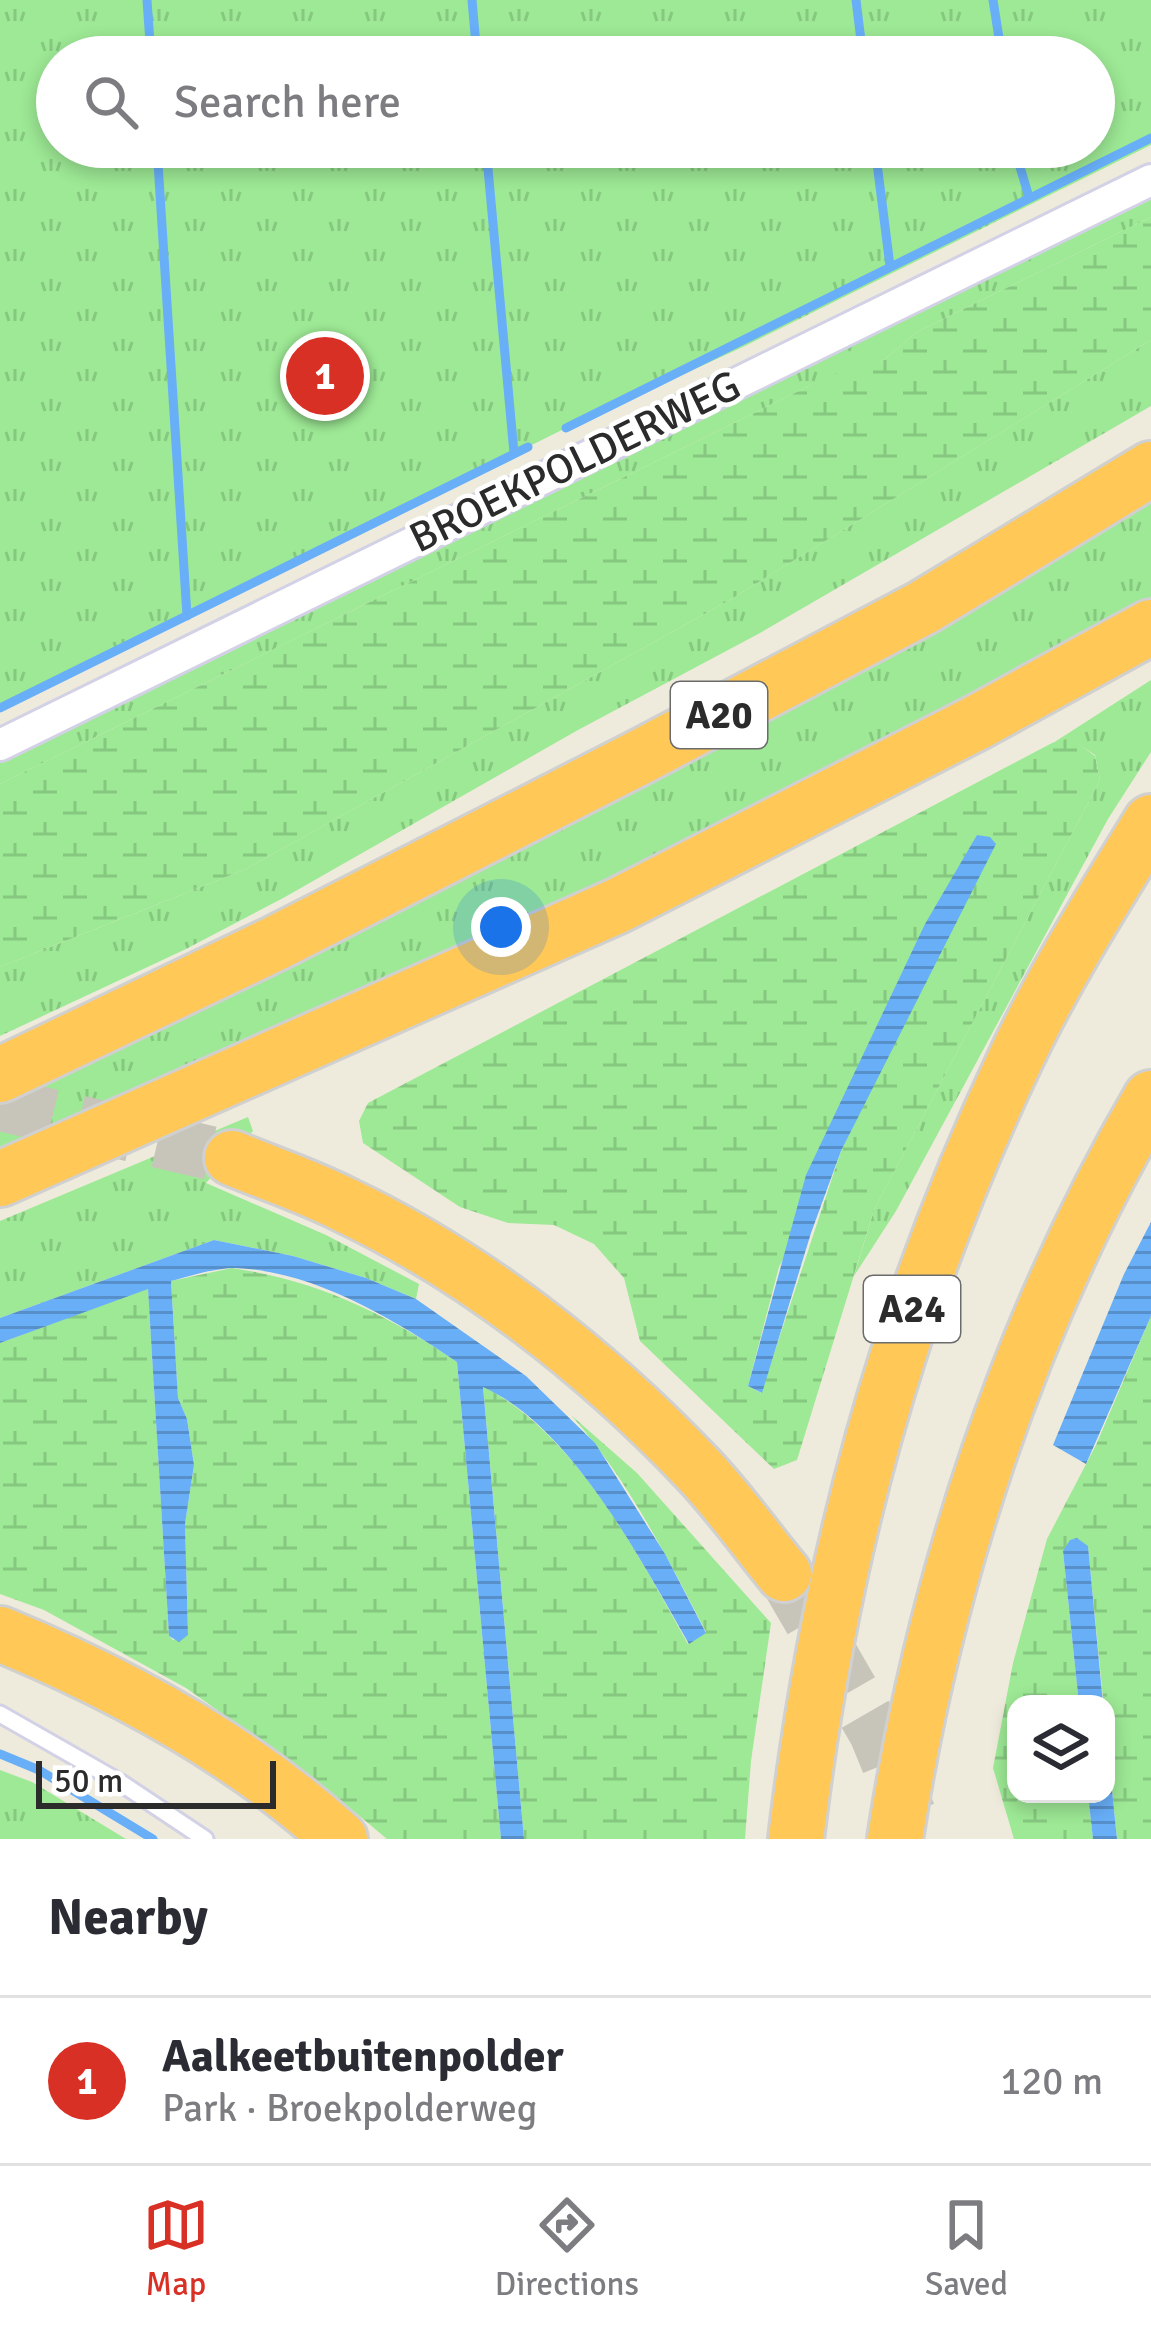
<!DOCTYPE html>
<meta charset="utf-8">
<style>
body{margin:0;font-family:Signika,sans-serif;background:#f2f2f3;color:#2b2b33}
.controls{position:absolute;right:36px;bottom:36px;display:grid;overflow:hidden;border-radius:24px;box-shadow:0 6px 18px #0003}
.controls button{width:108px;height:108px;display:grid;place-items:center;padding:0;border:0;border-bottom:3px solid #e1e1e2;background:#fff;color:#2b2b33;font:60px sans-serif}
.scale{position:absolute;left:36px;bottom:30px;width:240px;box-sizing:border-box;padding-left:12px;border:6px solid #2b2b2b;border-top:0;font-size:33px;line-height:42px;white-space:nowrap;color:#2b2b2b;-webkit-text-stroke:9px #fff;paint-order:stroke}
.you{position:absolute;left:501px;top:927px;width:42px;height:42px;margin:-30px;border:9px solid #fff;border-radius:50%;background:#1a73e8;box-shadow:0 0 0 18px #1a73e833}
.badge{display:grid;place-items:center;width:78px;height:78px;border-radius:50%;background:#d93025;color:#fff;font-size:39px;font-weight:700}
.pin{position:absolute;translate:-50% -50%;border:6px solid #fff;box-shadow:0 3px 12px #0006}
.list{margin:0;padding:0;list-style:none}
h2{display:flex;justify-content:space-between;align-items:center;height:156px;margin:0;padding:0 48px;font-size:51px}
h2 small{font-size:39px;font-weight:400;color:#7c7c81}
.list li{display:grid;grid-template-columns:78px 1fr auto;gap:36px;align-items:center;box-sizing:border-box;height:168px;padding:0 48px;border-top:3px solid #e1e1e2}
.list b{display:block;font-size:45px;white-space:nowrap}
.list p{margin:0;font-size:39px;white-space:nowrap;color:#7c7c81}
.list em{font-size:39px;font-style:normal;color:#7c7c81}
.icon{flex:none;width:66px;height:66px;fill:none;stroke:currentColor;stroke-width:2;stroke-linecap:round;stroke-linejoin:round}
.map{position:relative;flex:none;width:1151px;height:1839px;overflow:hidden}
.search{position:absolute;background:#fff;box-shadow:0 6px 18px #0003;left:36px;right:36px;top:36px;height:132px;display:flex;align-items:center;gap:30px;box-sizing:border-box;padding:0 42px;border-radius:66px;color:#7c7c81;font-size:45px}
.sheet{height:324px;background:#fff}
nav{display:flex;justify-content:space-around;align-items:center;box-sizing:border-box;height:168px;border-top:3px solid #e1e1e2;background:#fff;font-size:33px;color:#7c7c81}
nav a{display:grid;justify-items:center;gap:6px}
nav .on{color:#d93025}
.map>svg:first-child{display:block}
.grass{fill:url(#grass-tufts);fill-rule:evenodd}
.wetland{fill:url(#wetland-marsh);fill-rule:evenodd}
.water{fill:url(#water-rules)}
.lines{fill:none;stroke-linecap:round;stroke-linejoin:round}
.stream{stroke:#68aff8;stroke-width:9}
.motorway-tunnel{stroke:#c7c5b9;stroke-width:54;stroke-dasharray:54 27;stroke-linecap:butt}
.service-casing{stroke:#d2d1e5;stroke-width:21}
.minor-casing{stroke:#d2d1e5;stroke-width:36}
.motorway-casing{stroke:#d0d0d0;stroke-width:60}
.service{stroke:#fff;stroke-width:15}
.minor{stroke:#fff;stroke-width:30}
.motorway{stroke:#ffc857;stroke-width:54}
.labels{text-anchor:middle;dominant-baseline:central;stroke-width:9;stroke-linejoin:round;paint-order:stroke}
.shield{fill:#fff;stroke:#6b6b6b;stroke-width:3}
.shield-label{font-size:39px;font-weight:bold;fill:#2b2b2b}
.street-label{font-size:42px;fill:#2b2b2b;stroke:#fff}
</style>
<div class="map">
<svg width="1151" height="1839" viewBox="0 0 1151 1839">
<defs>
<pattern id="grass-tufts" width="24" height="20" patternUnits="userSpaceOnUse" patternTransform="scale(3)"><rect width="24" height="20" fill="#9de995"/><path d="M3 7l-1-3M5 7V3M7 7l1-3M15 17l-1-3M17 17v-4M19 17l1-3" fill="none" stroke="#87c881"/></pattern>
<pattern id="wetland-marsh" width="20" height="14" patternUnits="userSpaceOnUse" patternTransform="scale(3)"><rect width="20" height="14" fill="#9de995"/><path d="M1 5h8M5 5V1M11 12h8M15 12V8" fill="none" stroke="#87c881"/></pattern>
<pattern id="water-rules" width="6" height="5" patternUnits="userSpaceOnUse" patternTransform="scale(3)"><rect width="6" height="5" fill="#68aff8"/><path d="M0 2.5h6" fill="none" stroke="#568fc9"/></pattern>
</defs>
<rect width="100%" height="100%" fill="#eeebdc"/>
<path class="grass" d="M0,0H1151V145L745,346L566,428L0,708ZM57,57H1094V147H57Z
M1151,196V217L917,332L881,362L809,386L0,784V760Z
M1151,340V406L760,633L578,730L285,897L186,949L0,1036V967L246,869L733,598Z
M1151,493V598L681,848L0,1160V1097Z
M1151,680V752L1108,819L896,1211L854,1276L874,1210L1100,780L1095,755L1071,739L1053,743Z
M248,1117L253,1131L206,1183L326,1235L419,1284L416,1299L366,1278L293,1256L214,1240L0,1318V1221Z
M0,1770L32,1782L126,1839H0Z"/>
<path class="wetland" d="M1151,217V340L733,598L246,869L0,967V784L809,386L845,369L881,362L917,332Z
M1071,738L1095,756L1100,780L874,1210L797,1460L774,1469L640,1341L624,1278L594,1244L554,1225L508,1223L460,1207L363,1143L359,1121L368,1103L1052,743ZM916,998L841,1151L761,1393L748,1386L779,1267Z
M232,1268C318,1281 385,1313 457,1362L501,1839H387L319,1782L186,1688L44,1610L0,1594V1343L148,1288L169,1636L173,1640L188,1635L185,1524L194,1465L187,1419L178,1398L171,1281Z
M1151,1316V1839H1117L1088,1547L1077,1538L1063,1551L1079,1704H1016V1794H1088L1093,1839H1014L993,1768L1013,1663L1047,1539L1096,1445Z
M483,1386C577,1436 637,1553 688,1644L706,1632C667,1557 627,1478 571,1415L637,1473L771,1623L751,1761L745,1839H524Z"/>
<path class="water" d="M977,835L990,837L996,844L841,1151L811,1233L762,1393L748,1386L806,1175L925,924Z
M1151,1222V1316L1086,1464L1053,1445L1124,1274Z
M214,1240L293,1256L366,1278L416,1299L526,1376L595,1443L665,1554L706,1633L689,1644C642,1562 571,1426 483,1387L524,1839H501L457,1362C394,1319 314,1271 235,1268C215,1268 190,1276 171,1281L178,1398L187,1419L194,1465L185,1524L188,1635L179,1642L169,1636L148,1289L0,1343V1318Z
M1077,1538L1088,1546L1103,1704H1079L1063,1551L1070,1540Z
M1106,1731L1117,1839H1093L1088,1794H1106Z"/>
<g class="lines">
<path class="stream" d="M147,0L151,57
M472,0L477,57
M856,0L863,57
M993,0L1002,57
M157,147L187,616
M486,147L514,453
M875,147L890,266
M1014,147L1029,197
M566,428L1151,138
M0,708L528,447
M0,1754L39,1770L153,1839"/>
<path class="motorway-tunnel" d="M0,1104L232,1158
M784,1574L876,1733L909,1814"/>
<g class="service-casing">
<path id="service" d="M0,1714L121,1783L205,1839"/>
</g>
<g class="minor-casing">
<path id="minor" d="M0,745L1151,180"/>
</g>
<g class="motorway-casing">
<path id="motorway" d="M0,1075L276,943L642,756L924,607L1151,469
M232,1158C268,1173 307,1186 343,1204C474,1266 596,1362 696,1467C728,1500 755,1539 784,1574
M0,1179L617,906L976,723L1151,627
M0,1634C121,1684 243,1750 340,1839
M796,1839C829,1561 895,1313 1015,1060C1054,977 1103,900 1151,822
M895,1839C935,1580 1018,1325 1151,1098"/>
</g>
<use href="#service" class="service"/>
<use href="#minor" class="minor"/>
<use href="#motorway" class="motorway"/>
</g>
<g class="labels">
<g class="shield">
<rect x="671" y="682" width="96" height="66" rx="9"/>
<rect x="864" y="1276" width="96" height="66" rx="9"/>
</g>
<g class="shield-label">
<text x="719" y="715">A20</text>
<text x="912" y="1309">A24</text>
</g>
<g class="street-label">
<text transform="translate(575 462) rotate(-26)">BROEKPOLDERWEG</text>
</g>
</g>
</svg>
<div class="controls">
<button><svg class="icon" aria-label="layers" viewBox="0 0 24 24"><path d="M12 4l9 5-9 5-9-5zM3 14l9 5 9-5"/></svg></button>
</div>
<div class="scale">50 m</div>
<div class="you"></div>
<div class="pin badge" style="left:325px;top:376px">1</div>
<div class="search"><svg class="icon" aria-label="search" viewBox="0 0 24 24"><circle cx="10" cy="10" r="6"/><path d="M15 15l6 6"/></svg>Search here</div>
</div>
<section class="sheet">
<h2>Nearby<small></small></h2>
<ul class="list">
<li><span class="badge">1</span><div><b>Aalkeetbuitenpolder</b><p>Park · Broekpolderweg</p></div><em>120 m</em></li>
</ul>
</section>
<nav>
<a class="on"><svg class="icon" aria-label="map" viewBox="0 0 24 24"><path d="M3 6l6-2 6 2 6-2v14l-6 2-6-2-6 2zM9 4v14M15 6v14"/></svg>Map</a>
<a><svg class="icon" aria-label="directions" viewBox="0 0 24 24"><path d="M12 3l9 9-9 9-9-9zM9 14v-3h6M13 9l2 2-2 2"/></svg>Directions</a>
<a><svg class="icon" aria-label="saved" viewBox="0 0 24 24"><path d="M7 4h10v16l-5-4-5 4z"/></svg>Saved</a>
</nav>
